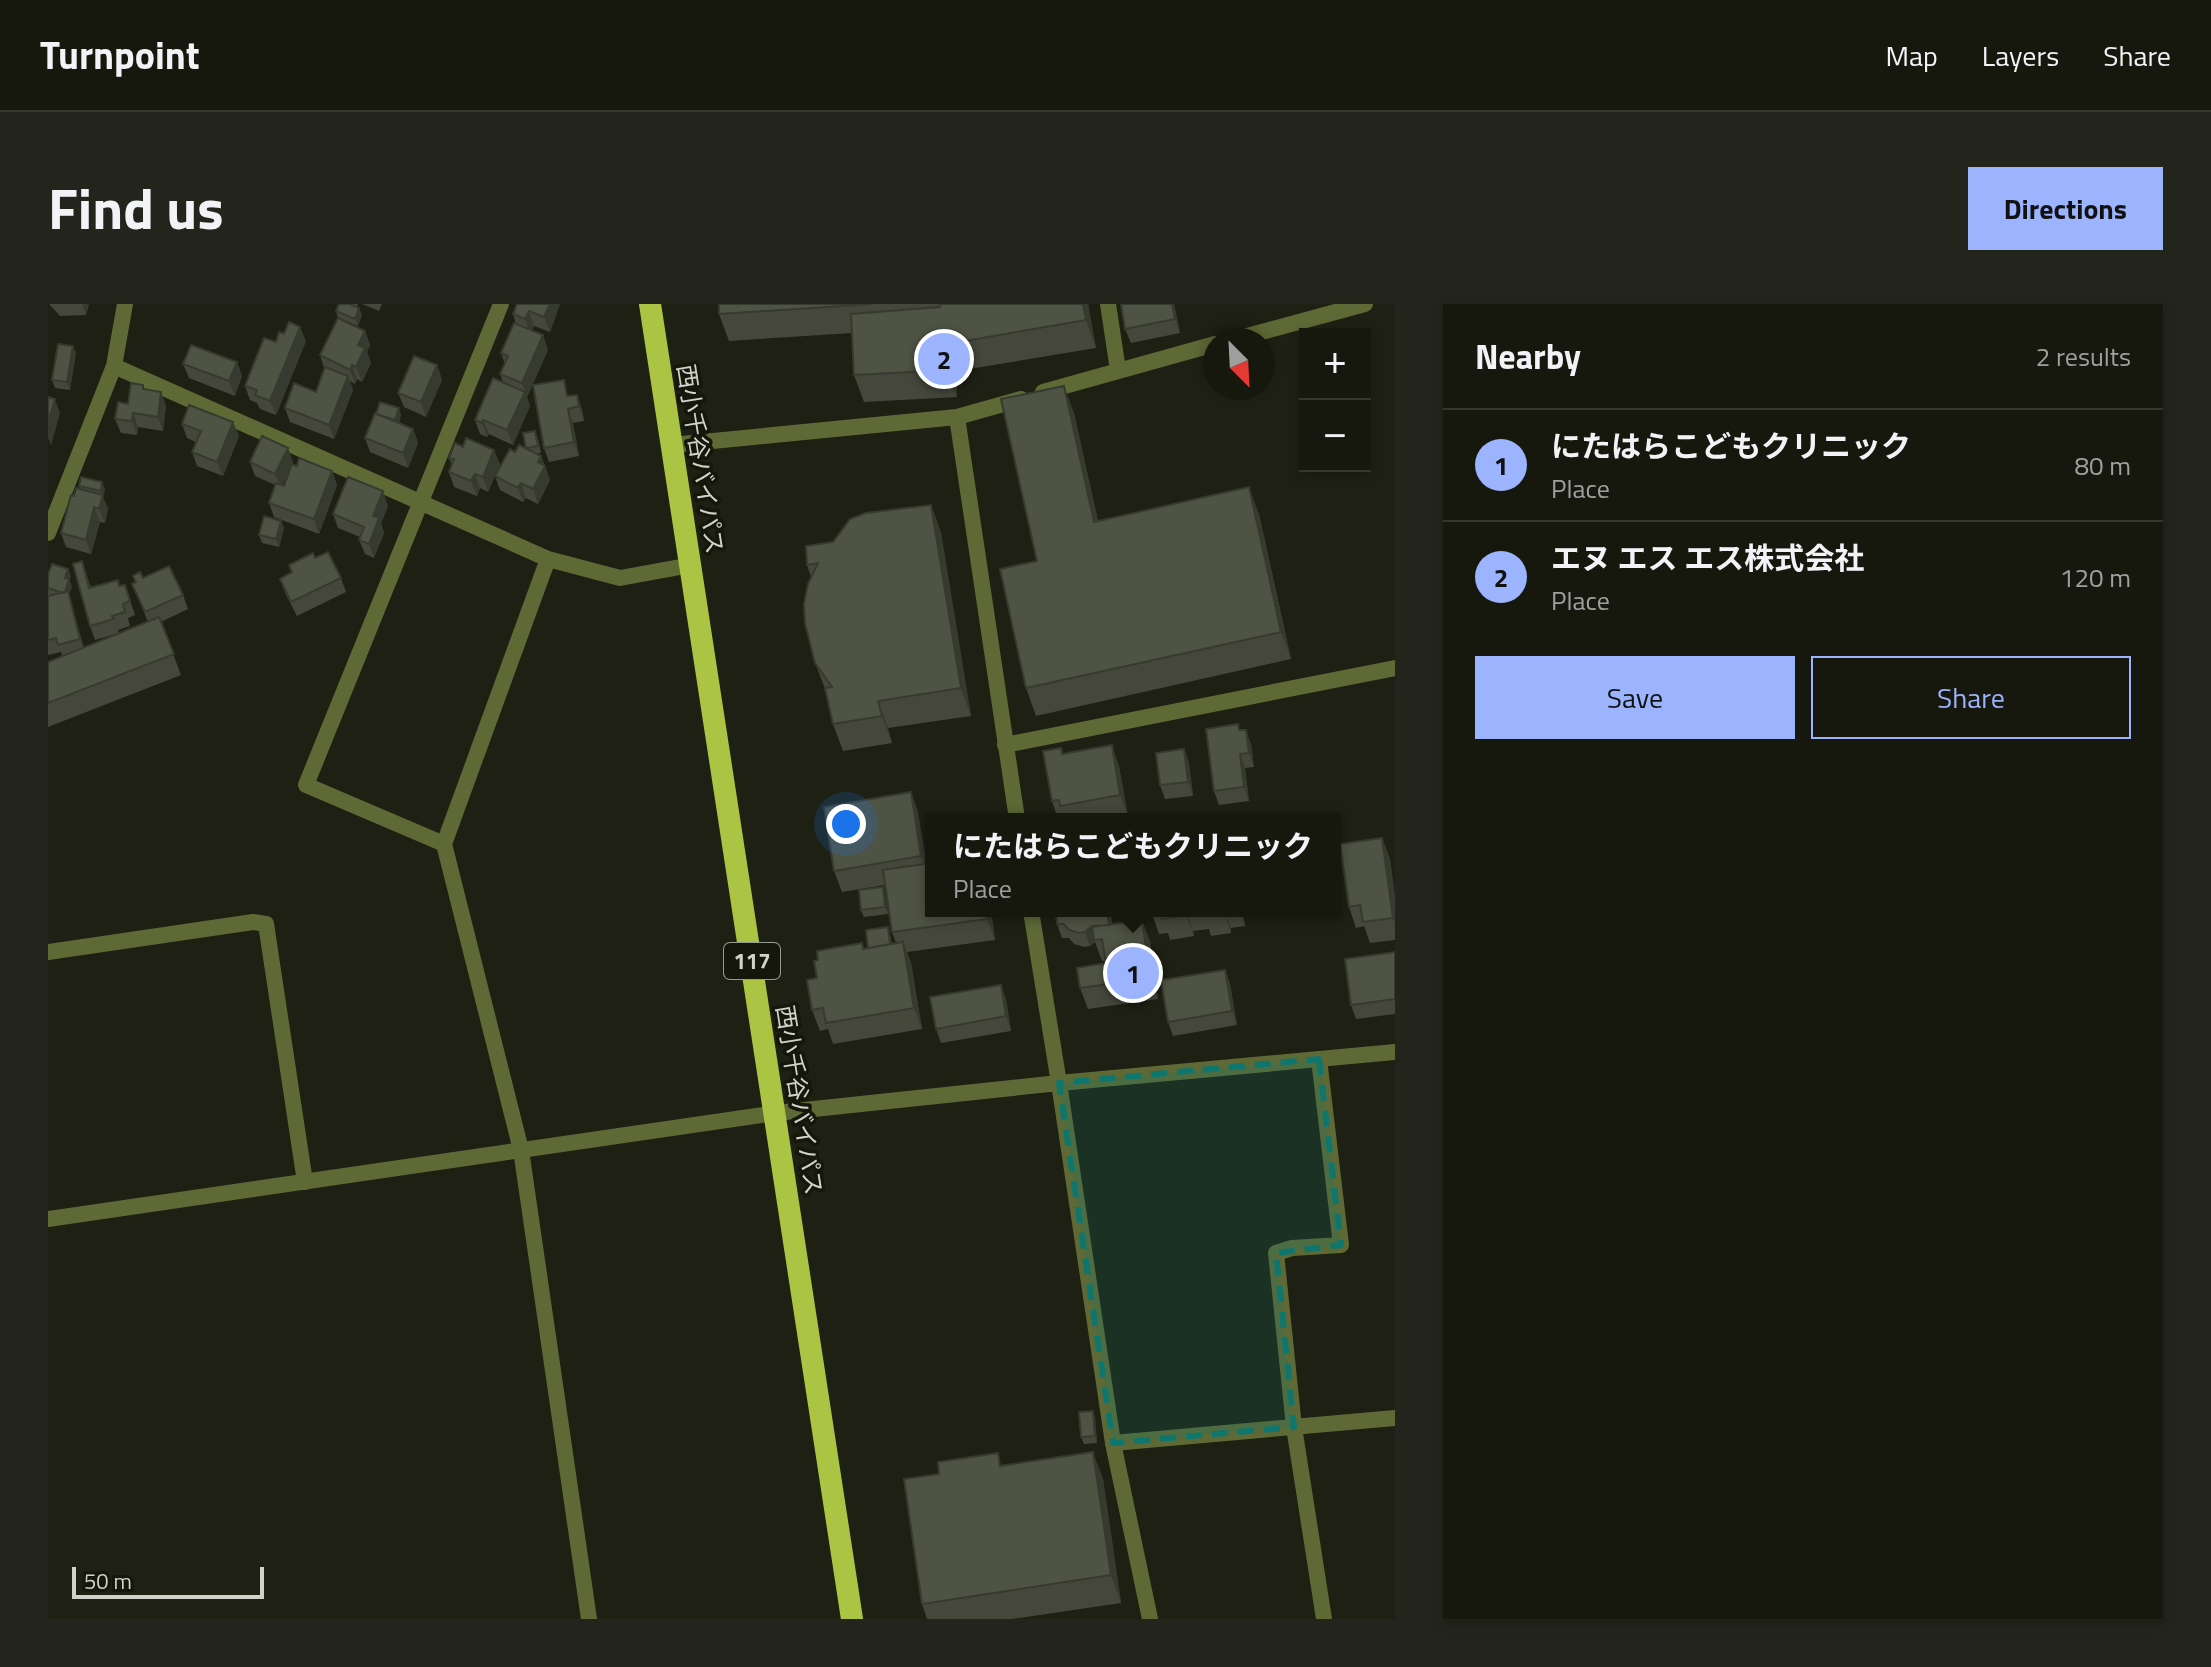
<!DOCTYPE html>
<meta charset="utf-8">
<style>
body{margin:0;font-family:"Titillium Web","Noto Sans JP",sans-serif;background:#23251c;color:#f1f3f6}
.controls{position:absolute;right:24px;top:24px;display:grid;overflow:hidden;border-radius:0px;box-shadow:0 4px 12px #0003}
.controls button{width:72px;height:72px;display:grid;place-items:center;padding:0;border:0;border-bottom:2px solid #35372e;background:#16180e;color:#f1f3f6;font:40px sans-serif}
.compass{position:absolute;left:1155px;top:24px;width:72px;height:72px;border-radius:50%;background:#16180e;box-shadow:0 4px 12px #0003;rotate:156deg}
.scale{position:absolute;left:24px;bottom:20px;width:192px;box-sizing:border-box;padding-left:8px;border:4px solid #d1d3ca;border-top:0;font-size:22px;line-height:28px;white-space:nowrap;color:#d1d3ca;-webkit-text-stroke:6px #141709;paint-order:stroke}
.you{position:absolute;left:798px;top:520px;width:28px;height:28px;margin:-20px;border:6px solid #fff;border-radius:50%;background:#1a73e8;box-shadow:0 0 0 12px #1a73e833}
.badge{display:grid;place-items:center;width:52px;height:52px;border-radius:50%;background:#9bb4fd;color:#111;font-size:26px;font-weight:700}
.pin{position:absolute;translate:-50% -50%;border:4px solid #fff;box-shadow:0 2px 8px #0006}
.popup{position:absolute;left:877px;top:509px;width:416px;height:104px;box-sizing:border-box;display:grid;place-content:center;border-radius:0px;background:#16180e;filter:drop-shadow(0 2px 6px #0005);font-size:26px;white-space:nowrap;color:#9ea09e}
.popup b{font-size:30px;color:#f1f3f6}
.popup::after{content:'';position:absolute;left:50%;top:100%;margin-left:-16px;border:16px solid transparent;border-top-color:#16180e}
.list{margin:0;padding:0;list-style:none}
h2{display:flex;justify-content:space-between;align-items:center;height:104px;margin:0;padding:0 32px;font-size:34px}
h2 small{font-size:26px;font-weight:400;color:#9ea09e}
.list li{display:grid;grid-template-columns:52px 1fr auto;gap:24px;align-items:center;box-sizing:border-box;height:112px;padding:0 32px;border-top:2px solid #35372e}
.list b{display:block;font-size:30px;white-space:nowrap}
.list p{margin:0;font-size:26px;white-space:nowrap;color:#9ea09e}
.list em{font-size:26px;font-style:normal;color:#9ea09e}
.actions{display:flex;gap:16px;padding:24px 32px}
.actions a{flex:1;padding:18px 0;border:2px solid #9bb4fd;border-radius:0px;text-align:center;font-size:28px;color:#9bb4fd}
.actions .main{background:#9bb4fd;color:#111}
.map{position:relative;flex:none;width:1347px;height:1315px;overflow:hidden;border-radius:0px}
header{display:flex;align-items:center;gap:48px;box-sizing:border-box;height:112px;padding:0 40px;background:#16180e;border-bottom:2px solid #35372e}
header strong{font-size:38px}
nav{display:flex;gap:44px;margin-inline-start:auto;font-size:28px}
.intro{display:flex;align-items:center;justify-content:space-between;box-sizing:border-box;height:192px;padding:0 48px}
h1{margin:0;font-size:56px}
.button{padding:20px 36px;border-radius:0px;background:#9bb4fd;color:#111;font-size:28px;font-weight:700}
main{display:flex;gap:48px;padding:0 48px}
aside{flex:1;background:#16180e;border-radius:0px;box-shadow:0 4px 12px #0003}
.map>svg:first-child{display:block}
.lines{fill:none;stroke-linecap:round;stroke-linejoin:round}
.minor{stroke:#5e6936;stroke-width:16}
.tertiary{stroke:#5e6936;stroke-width:16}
.trunk{stroke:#acc443;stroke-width:22}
.wall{fill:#44473a;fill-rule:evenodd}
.shaded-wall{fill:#373a2f}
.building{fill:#4f5343;stroke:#373a2f;stroke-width:2}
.marked{fill:#0f766e;fill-opacity:0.2;stroke:#0f766e;stroke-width:6;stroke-dasharray:16 10;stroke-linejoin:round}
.labels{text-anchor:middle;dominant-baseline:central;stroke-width:7;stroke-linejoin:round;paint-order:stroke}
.shield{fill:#141709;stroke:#989b90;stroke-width:2}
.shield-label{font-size:22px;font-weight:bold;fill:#d1d3ca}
.street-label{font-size:24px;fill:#d1d3ca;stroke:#141709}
</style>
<header>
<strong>Turnpoint</strong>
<nav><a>Map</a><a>Layers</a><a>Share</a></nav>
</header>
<div class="intro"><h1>Find us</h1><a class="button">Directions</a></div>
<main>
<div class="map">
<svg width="1347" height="1315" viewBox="0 0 1347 1315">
<rect width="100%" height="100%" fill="#1d2012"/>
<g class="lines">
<path class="minor" d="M1060,0L1070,66
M1184,36L1317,0
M66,62L500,255L572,274L643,261
M995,88L1167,40
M909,113L969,515
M624,141L909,113L973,95
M0,229L66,62L77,0
M500,255L396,540L473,846L541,1315
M957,441L1347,364
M396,540L258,481L453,0
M983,607L1011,779
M0,648L205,618L218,620L257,878
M1271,755L1293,941L1244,944L1228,949L1246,1123L1276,1315
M1065,1139L1347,1114"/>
<path class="tertiary" d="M1011,779L1065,1139L1102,1315
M0,915L728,809L1011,779L1347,748"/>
<path class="trunk" d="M602,0L804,1315"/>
</g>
<path class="wall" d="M1,0H41L38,11L12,12Z
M301,0H310L309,3L314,11L310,22L295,16L317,27L322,41L319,48L323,59L314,78L309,75L307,80L302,77L305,86L286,135L242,118L237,104L268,88L276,64L272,51L290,14L288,7Z
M314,0H334L331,7Z
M469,0H512L502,28L486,22L484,26L495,31L500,46L479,93L482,102L465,141L441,130L439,133L432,130L427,116L455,78L452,70L457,60L453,49L468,20L465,10Z
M671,0H1040L1048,44L909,67V93L816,98L806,71L804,29L681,37L671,10Z
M1126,0L1132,29L1083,39L1077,25Z
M258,37L228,111L212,105L209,99L202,96L197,82L228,38Z
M28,49L22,86L7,84L4,76Z
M189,58L194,72L187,92L141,74L135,60Z
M389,61L394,76L378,113L356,103L350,89Z
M97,86L113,88L118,102L115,127L90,123L89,131L73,129L67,115L80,100Z
M522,92L534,105L536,117L525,119L531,152L501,158L496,144Z
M1026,109L1050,217L1211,210L1243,355L988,412L978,384L989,257Z
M353,111L351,119L365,125L370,139L360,164L322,148L317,134Z
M134,120L191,132L175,172L149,162L144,148L148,138L139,134Z
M490,134L493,149L488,150L493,152L502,176L490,200L478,194L475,198L452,186L447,172L467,148L478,144Z
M401,154L452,160L440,188L432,184L429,192L406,183L401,168L404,161Z
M202,158H245L244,160L249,162L284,167L289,181L271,230L226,213L221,199L227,181L207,172ZM243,162L236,182L234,181L239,172Z
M31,182L57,185L55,193L60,205L57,219L52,218L43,250L18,243L13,229L26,192L32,185Z
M883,201L893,229L923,412L840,424L844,439L795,447L785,420L778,387L767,359L763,273L759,261L785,238Z
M340,202L333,219L336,229L326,254L317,250L311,236L312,233L290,224L285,210Z
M233,217L236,224L231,243L214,239L211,231Z
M267,254L293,274L298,288L249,312L237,289L232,275L244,269L241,261Z
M34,257L43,284L77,281L87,311L80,314L82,322L70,326L71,329L47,336L42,322Z
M0,271L23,272L21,276L24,282L21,291L36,344L100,318L84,280L95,274L135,291L140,305L113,318L133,371L0,423V358L14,352L13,348L0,351V292H3L0,291Z
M1192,426L1203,440L1206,463L1197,464L1201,497L1171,501L1166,487Z
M1013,444L1015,450L1071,462L1080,512L1062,515H1010L1004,497Z
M1136,445L1141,459L1145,492L1117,495L1112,481Z
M863,488L870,509L878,560L943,607L947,636L859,648L863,659L874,725L785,740L780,725L772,727L764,706L769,674L814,639L816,645L820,644L842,630L844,640L848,639L844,628L837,581L794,588L786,567Z
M1334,534L1342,555L1347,593V636L1322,639L1316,622L1308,624L1301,603Z
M837,590L840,610L816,613L813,606Z
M1062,607L1064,620L1102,637L1110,695L1040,705L1032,684L1058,659V657H1054L1047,638L1042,642L1036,643L1026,640L1021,634H1014L1009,620L1016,609Z
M1103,607H1195L1197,622L1183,624V629L1163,632L1161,625L1145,627L1146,632L1122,636L1120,629L1111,630Z
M1347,648V710L1308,715L1303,701Z
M1177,666L1182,680L1189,721L1125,732L1120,718Z
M958,695L963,727L893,739L888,725Z
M1045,1107L1047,1114L1049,1139L1036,1140L1033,1133Z
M954,1161L1055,1175L1073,1299L964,1315H879L874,1300Z"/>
<path class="shaded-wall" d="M34,0H41L38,11Z
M502,0H512L502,28L496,13Z
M1035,0H1040L1048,44L1038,16Z
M1124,0H1126L1132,29L1127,15Z
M311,4L314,11L310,22L307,15Z
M481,7L486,22L482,29L477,15Z
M252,23L258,37L228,111L222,97Z
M317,27L322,41L319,48L323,59L314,78L308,63L310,41Z
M495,31L500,46L479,93L474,79Z
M899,40L909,67V93L899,66Z
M25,42L28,49L22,86L19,78Z
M189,58L194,72L187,92L181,77Z
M304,61L309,75L307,80L302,66Z
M389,61L394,76L378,113L373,98Z
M300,72L305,86L286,135L281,121Z
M1016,82L1026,109L1056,245L1046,218Z
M113,88L118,102L115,127L110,113Z
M477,88L482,102L465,141L459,126Z
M529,91L534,105L536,117L531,102Z
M7,95L12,109L3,142L0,134V119Z
M351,104L353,111L349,123L347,116Z
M520,105L525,119L531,152L526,138Z
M85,109L90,123L89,131L84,117Z
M435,116L441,130L439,133L434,119Z
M185,118L191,132L175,172L169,158Z
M365,125L370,139L360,164L355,149Z
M240,144L245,158L233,184L227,170Z
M446,146L452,160L440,188L435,173Z
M493,152L502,176L490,200L485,185L490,158Z
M284,167L289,181L271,230L266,215Z
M427,170L432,184L429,192L423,177Z
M54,178L57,185L55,193L60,205L57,219L51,205L55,192L53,187Z
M473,179L478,194L475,198L470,184Z
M1201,183L1211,210L1243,355L1233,328Z
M335,187L340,202L333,219L336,229L326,254L321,240L325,212Z
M883,201L893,229L923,412L913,384Z
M46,203L52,218L43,250L38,236Z
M233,217L236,224L231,243L228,235Z
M20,265L23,272L21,276L24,282L21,291L37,350L17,289V274Z
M830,397L840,424L844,439L834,412Z
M1198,426L1203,440L1206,463L1201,449Z
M1064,441L1071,462L1080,512L1072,491Z
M1136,445L1141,459L1145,492L1140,478Z
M1192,450L1197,464L1201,497L1196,483Z
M863,488L870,509L881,573L873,552Z
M1334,534L1342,555L1347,593V619L1345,614Z
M835,583L837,590L840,610L837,603Z
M938,607H943L947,636L939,615Z
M1059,607H1062L1063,611L1066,635L1061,621Z
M1138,607L1145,627L1146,632L1138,611Z
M1176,607L1183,624V629L1176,608Z
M1192,607H1195L1197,622Z
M1094,616L1102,637L1110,695L1102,674Z
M1044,622L1047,638L1042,642L1037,628Z
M855,638L863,659L874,725L866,704Z
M1177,666L1182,680L1189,721L1184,707Z
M953,681L958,695L963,727L958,712Z
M1045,1107L1047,1114L1049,1139L1047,1132Z
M1045,1148L1055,1175L1073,1299L1063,1271Z"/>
<path class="building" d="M291,0H301L311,4L307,15L288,7Z
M469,0H502L496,13L481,7L477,15L465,10Z
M671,0H824L671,10Z
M891,0H1035L1038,16L899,40V66L806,71L803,10L892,3Z
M1073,0H1124L1127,15L1077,25Z
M290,14L317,27L310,41L317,44L308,63L304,61L302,66L272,51Z
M241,18L252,23L222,97L207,91L209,86L197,82L216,34L228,38L231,28L236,30Z
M466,19L495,31L474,79L452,70L460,52L453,49Z
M10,40L25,42L19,78L4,76Z
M143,41L189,58L181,77L135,60Z
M366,52L389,61L373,98L350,89Z
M277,63L300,72L281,121L237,104L246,79L268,88Z
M445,74L477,88L459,126L435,116L434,119L427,116Z
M516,76L519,92L529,91L531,102L520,105L526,138L496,144L485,81Z
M83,79L95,81V85L113,88L110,113L85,109L84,117L67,115L70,98L80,100Z
M1016,82L1046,218L1201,183L1233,328L978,384L952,265L989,257L953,95Z
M0,93L7,95L0,119Z
M332,98L351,104L347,116L328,110Z
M141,101L185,118L169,158L144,148L153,127L134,120Z
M327,109L365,125L355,149L317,134Z
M487,127L490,142L478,144L475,129Z
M214,132L240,144L227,170L202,158Z
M418,134L446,146L435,173L427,170L423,177L401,168L406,155L401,154L407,139L415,143Z
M471,141L493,152L490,158L497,162L485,185L473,179L470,184L447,172L462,145L467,148Z
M251,154L284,167L266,215L221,199L228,179L236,182L244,160L249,162Z
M33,173L54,178L53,187L31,182Z
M300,173L335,187L325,212L331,214L321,240L311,236L316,223L285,210Z
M28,184L55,191L51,205L46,203L38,236L13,229L23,191L26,192Z
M883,201L913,384L830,397L834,412L785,420L777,384L784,383L767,359L757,319L756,300L760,280L770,259L759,261L758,242L785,238L802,215L818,209Z
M216,212L233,217L228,235L211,231Z
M280,248L293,274L243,298L232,275L244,268L241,261L265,249L267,254Z
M34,257L41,284L70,276L71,282L77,281L82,297L75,300L77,308L64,312L66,315L42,322L25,260Z
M4,260L20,265L17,274L21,275L17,288L15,289L0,284V271Z
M121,262L135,291L97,308L84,280L88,278L85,272L92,268L95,274Z
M20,287L32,335L10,341L8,334L0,336V292Z
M111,313L126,350L0,399V358Z
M1190,420L1191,426H1198L1201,449L1192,450L1196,483L1166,487L1158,425Z
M1064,441L1072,491L1012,502L1011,496L1004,497L995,447L1013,444L1014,450Z
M1136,445L1140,478L1112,481L1108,449Z
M863,488L873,552L786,567L776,503Z
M1334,534L1345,614L1315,618L1312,601L1301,603L1292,540Z
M883,559V607H938L939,615L844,628L835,566Z
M835,583L837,603L813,606L811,586Z
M1017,607H1059L1061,621L1044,622L1037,628L1031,629L1021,626L1016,620H1009L1008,610L1016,609Z
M1103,607H1138V611L1114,615V608L1103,609Z
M1155,607H1176V608L1156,611Z
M1094,616L1102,674L1032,684L1029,664L1058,659L1054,635L1046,636L1044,623Z
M840,623L842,640L820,644L818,626Z
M855,638L866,704L778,719L775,704L764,706L759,676L769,674L766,657L770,656L769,647L814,639L815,645Z
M1347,648V695L1303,701L1297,655Z
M1177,666L1184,707L1120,718L1113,676Z
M953,681L958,712L888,725L882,693Z
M1045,1107L1047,1132L1033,1133L1031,1108Z
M1045,1148L1063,1271L874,1300L856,1175L891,1170L890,1158L950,1149L952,1162Z"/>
<path class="marked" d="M1271,755L1293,941L1228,949L1246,1123L1065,1139L1011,779Z"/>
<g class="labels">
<rect class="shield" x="676" y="639" width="56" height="36" rx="6"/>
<g class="shield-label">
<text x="704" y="657">117</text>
</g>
<g class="street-label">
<text transform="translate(653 155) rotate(81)">西小千谷バイパス</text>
<text transform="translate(752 796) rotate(81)">西小千谷バイパス</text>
</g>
</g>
</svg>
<div class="controls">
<button>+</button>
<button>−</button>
</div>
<svg class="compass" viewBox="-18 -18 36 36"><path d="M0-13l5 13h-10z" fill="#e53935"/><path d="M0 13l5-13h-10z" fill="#9ea09e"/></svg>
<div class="scale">50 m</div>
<div class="you"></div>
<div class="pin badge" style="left:1085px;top:669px">1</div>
<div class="popup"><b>にたはらこどもクリニック</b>Place</div>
<div class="pin badge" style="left:896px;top:55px">2</div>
</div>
<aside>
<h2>Nearby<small>2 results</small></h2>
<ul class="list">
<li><span class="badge">1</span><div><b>にたはらこどもクリニック</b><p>Place</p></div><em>80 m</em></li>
<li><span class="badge">2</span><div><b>エヌ エス エス株式会社</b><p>Place</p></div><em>120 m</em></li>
</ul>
<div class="actions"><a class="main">Save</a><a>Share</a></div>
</aside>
</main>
